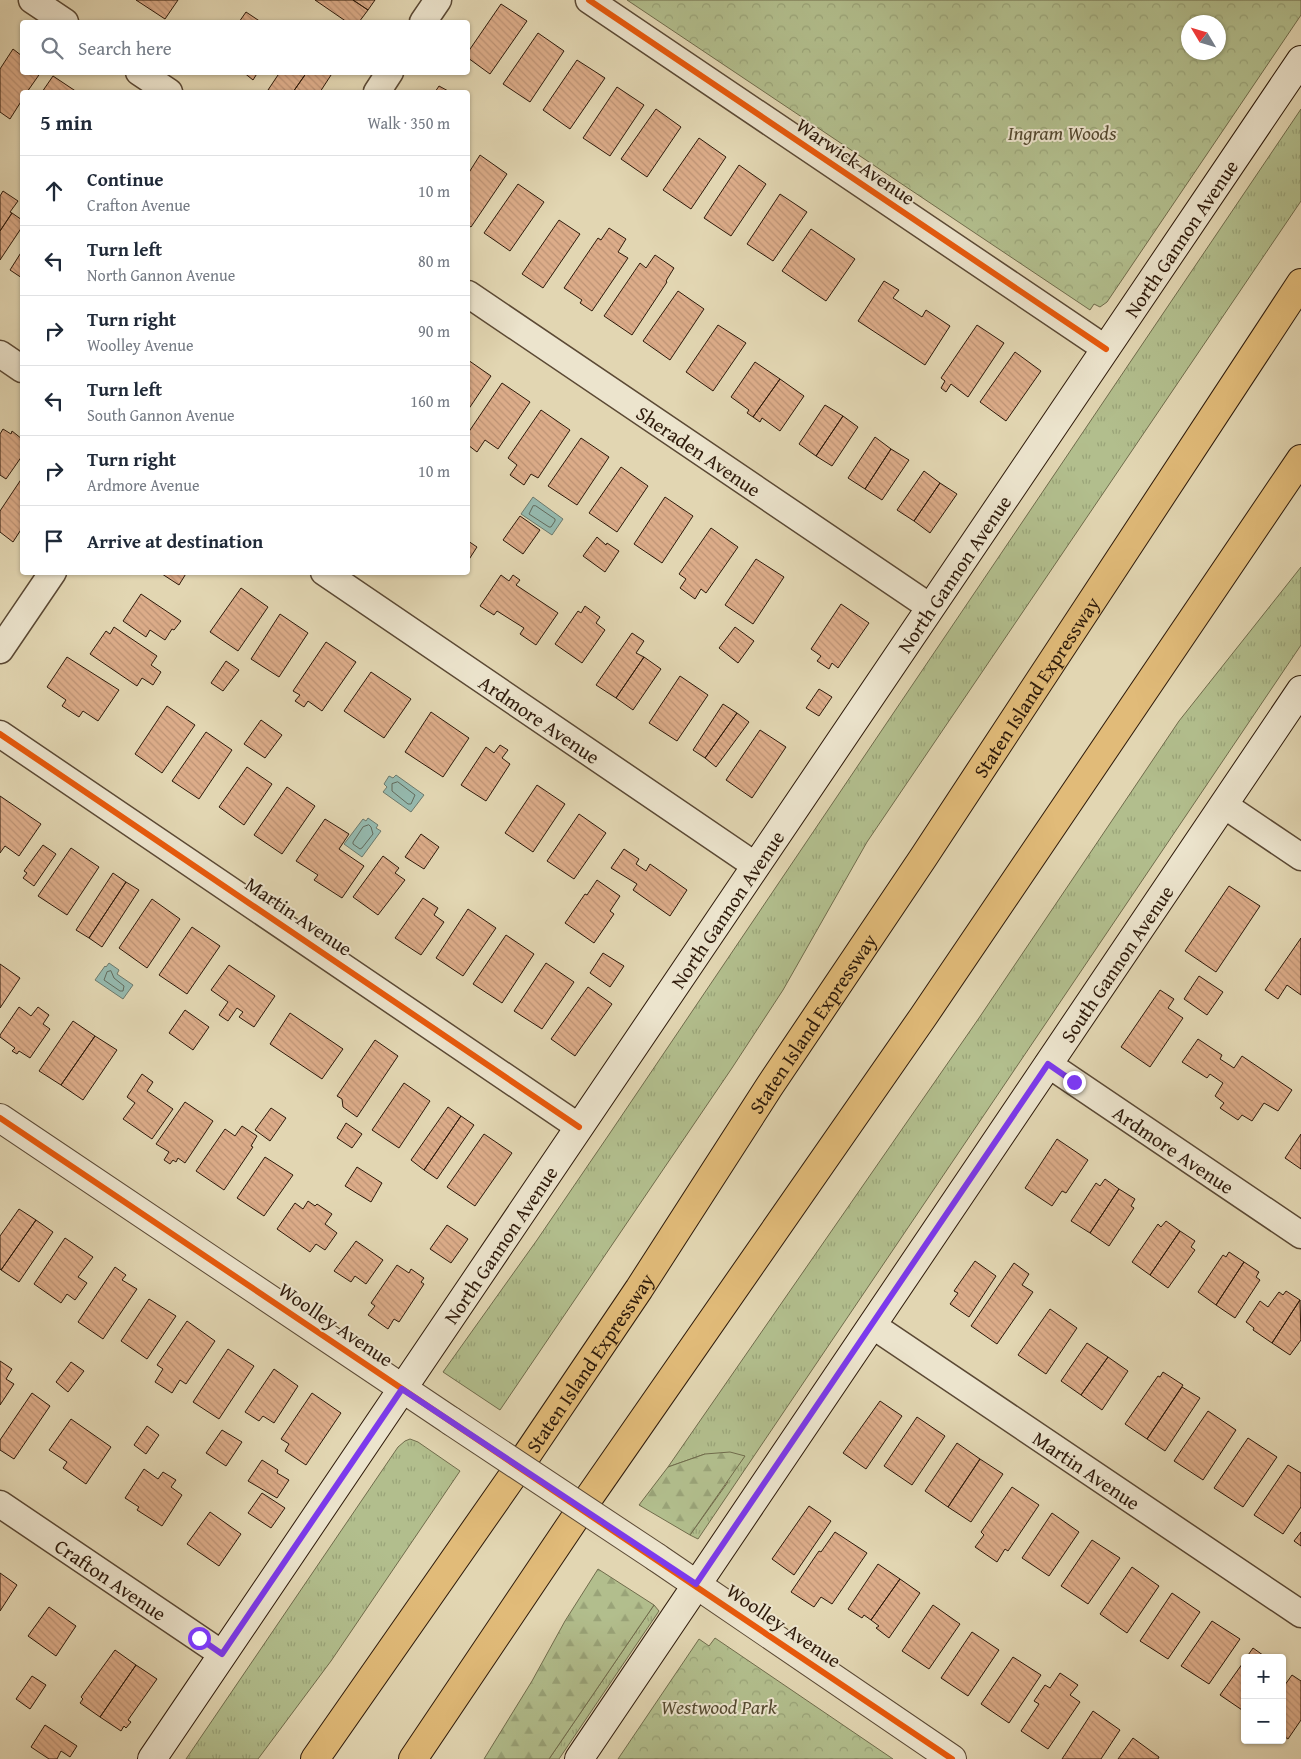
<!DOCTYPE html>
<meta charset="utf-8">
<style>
body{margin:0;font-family:"Gentium Book Plus",serif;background:#f6f6f7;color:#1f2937}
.controls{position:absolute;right:15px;bottom:15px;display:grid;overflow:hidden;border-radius:5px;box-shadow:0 1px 4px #0004}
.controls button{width:45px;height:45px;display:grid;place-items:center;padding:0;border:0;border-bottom:1px solid #e0e1e3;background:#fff;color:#1f2937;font:25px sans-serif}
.compass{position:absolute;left:1181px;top:15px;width:45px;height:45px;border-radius:50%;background:#fff;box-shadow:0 1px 4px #0004;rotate:308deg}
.stop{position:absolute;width:15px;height:15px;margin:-11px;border:4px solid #7c3aed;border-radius:50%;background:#fff}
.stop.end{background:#7c3aed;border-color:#fff;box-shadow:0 1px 5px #0008}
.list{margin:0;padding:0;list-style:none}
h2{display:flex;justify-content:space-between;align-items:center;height:65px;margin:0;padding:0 20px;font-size:21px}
h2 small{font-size:16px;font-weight:400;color:#747a83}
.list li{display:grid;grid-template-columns:32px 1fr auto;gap:15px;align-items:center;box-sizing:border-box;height:70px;padding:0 20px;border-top:1px solid #e0e1e3}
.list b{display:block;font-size:19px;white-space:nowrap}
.list p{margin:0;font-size:16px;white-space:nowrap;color:#747a83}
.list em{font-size:16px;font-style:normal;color:#747a83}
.icon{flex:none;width:28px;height:28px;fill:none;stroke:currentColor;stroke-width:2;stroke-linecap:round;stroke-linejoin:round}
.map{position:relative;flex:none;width:1301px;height:1759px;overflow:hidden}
.search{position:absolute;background:#fff;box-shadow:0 1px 4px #0004;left:20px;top:20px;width:450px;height:55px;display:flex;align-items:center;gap:12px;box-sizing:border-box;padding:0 18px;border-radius:5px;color:#747a83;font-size:19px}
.panel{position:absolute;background:#fff;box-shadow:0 1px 4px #0004;left:20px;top:90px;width:450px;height:485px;border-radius:5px}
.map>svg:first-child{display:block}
.grass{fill:url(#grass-tufts);stroke:#706c4c}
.forest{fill:url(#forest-firs);stroke:#706c4c}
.park{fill:url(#park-crowns);stroke:#706c4c;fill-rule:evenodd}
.water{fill:#95b9ae;stroke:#6c796c}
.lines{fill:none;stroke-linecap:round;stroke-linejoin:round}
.shore{stroke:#626a5c;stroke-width:1}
.building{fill:url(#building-back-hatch);stroke:#2e1a0a}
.minor-casing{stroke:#5b4934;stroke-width:29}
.tertiary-casing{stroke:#5b4934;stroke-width:30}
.secondary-casing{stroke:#2e1a0a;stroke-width:30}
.motorway-casing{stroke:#2e1a0a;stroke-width:30}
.minor{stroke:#ece4cd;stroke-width:26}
.tertiary{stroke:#ece4cd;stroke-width:28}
.secondary{stroke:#ece4cd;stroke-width:28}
.motorway{stroke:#e1bb79;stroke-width:28}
.tertiary-bridge-casing{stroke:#5b4934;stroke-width:30;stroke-linecap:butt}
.tertiary-bridge{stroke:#ece4cd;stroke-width:28}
.cycleway-casing{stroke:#ece4cd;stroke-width:9}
.cycleway{stroke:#e8590c;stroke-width:6}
.route{stroke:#7c3aed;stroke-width:6}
.labels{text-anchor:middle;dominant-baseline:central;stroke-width:4;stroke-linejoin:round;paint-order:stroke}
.park-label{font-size:20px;font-style:italic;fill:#564b31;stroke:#ece4cd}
.street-label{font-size:20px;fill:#2e1a0a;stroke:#ece4cd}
</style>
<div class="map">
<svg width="1301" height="1759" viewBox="0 0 1301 1759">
<defs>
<pattern id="grass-tufts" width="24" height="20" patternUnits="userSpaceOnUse" patternTransform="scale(1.25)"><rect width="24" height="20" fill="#b2be8d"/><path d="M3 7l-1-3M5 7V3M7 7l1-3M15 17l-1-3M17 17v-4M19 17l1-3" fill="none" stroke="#99a378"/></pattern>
<pattern id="forest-firs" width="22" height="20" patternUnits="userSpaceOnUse" patternTransform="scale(1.25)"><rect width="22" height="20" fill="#b2be8d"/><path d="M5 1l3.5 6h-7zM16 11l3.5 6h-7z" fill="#99a378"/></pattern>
<pattern id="park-crowns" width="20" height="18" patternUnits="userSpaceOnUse" patternTransform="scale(1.25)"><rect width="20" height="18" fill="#b2be8d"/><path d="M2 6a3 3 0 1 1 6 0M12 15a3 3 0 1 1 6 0" fill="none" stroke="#99a378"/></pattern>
<pattern id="building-back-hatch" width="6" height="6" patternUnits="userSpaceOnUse" patternTransform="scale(1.25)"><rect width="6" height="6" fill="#dcac89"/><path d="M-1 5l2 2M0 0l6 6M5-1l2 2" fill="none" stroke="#bd9375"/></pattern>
</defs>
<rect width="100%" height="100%" fill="#e2d6b2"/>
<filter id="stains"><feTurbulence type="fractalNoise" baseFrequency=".004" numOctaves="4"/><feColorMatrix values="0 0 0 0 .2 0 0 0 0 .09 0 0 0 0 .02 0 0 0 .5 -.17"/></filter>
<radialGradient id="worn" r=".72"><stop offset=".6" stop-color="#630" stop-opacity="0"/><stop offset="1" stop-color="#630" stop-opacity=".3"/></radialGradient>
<path class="grass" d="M1301,109V201L867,842L783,990L732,1068L500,1410L443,1372L537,1240L610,1133Z
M1301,567V645L698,1539L690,1535L728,1482L705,1454L668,1467L979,1018L1179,721Z
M410,1439L418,1442L460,1471L331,1661L258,1759H186L398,1447L405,1441Z
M654,1605L659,1611L559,1759H549Z"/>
<path class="forest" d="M730,1452L745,1456L690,1535L639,1505L668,1467L705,1454Z
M598,1569L654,1605L549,1759H484L532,1681L565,1621Z"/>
<path class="park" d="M627,0H1301V15L1107,302L1100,307L1094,304L1090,310ZM1188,22H1218V52H1188Z
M715,1638L893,1759H618L699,1639L709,1646Z"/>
<path class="water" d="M533,497L563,519L552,535L521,514Z
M396,775L424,795L411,812L383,792L387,787L384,784L389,776L393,778Z
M368,818L378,825L376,828L381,831L362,857L344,844L363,819L366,821Z
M109,963L119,970L117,974L133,985L123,999L95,980L105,966L106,967Z"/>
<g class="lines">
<path class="shore" d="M536,506L555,519V521L551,527H549L529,514L533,506Z
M398,782L415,795L411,804H408L392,791V784Z
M369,825L371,827L373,834L362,848L360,849L353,844V842L363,827Z
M111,971L114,978L124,986L123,991H120L104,980L107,972Z"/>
</g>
<path class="building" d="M136,0H178L165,19Z
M315,0H353L368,10L359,22H347Z
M353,0H375L368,10Z
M501,4L527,21L490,74L468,58V52Z
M246,12L261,22H239Z
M538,33L564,51L530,102L503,84Z
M13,49L22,56V72H41L27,92H22V100L10,119L0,112V69Z
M577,60L605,78L570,129L543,110Z
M243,72H258L253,80Z
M280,72H307L293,92H272L268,90Z
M307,72H333L320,92H293Z
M53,76L77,92H42Z
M439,86L450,92H435Z
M617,87L644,105L610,156L583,138Z
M656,109L681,127L647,177L621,159Z
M699,138L726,157L691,209L663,190Z
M480,155L507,174L471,227L468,225V174Z
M739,165L766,184L731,236L704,218Z
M518,184L544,202L510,251L484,233Z
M3,191L18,201L10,212L12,213L0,231V196Z
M780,194L807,212L773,261L747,244Z
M12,213L22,220V227L0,260V231Z
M559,220L580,234L543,288L522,274Z
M609,228L626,239L618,252L628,258L592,311L580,303L582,300L564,288L598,238L601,240Z
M811,229L855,259L826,301L782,271Z
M22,251V278L10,270Z
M655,255L674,268L666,281L667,282L632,335L604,316L640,263L646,268Z
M884,281L899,290L893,298L922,317L926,310L950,326L925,365L858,321Z
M678,291L704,309L670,360L643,341Z
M718,325L746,343L713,391L686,372Z
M977,325L1004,343L968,397L951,384L946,392L941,388L945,381L941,378Z
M1015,352L1041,371L1006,421L980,402Z
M468,360L491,376L468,410Z
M755,362L780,379L753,417L747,413L749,410L731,397Z
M780,379L804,396L780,431L762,418L760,422L753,417Z
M502,383L530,402L498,449L485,440L477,452L468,445V433Z
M825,405L843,416L816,456L799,444Z
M541,410L570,430L538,478L531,474L524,485L510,475L517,465L508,458Z
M843,416L858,427L832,466L816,456Z
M3,429L11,434L12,431L22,439L21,441L22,442V456L6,479L0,475V434Z
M875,437L891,449L865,489L848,478Z
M581,438L609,457L577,505L548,486Z
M891,449L909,460L882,500L865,489Z
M621,467L648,486L617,532L589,513Z
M924,471L940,483L914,521L897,510Z
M22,478V528L13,542L0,532V511Z
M940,483L957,494L930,533L914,521Z
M665,497L693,516L662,563L634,544Z
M520,516L540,530L523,554L503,540Z
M711,528L738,547L706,593L701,589L695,599L680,588L686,579L679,574Z
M597,537L606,545L607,543L619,551L605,572L583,556Z
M468,541L477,547L468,561Z
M756,559L784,577L753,624L725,605Z
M159,572H187L179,585Z
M501,575L509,581L513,575L520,580L516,585L558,613L536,645L520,634L524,628L497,611L494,615L480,606Z
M241,588L268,607L238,651L210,632Z
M141,594L181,621L174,630L172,629L165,640L150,630L146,637L123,621Z
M841,604L869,623L838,668L832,663L829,669L817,661L821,656L811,649Z
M585,606L600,617L596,623L605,630L582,663L555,644L578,611L581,613Z
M280,614L308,633L279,677L251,659Z
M114,627L157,656L151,665L161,672L153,685L142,678L137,686L90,654L106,631L110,634Z
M735,627L754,641L738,663L719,648Z
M632,633L644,641L636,653L644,657L616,698L596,685Z
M326,642L356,662L322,711L308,701L304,707L295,701L300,695L293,691Z
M67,657L119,690L98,721L83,711L79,717L62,706L66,700L47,687Z
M644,657L661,669L633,710L616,698Z
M226,661L239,670L223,691L211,683Z
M371,672L411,699L384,738L344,711Z
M680,676L708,695L677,741L649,723Z
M819,689L832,697L819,716L806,708Z
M723,704L737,713L705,758L693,750Z
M167,706L195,725L162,773L135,754Z
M431,712L469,738L443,777L405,752Z
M737,713L749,722L716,767L705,758Z
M261,720L282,735L265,758L244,744Z
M760,730L786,747L752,798L726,780Z
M206,732L232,750L199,799L172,781Z
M500,745L508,750L502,758L510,764L486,801L461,785L486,747L494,753Z
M247,767L272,784L244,825L219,807Z
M537,785L565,804L533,852L505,833Z
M287,787L315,806L282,854L254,835Z
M0,796L41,824L19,856L5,846L0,853Z
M579,814L606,833L574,879L547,861Z
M325,819L349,834L339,849L364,866L342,898L314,880L318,875L296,861Z
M421,834L439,847L424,869L405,857Z
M43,845L56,854L34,886L23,878L27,873L24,871Z
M71,848L99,867L67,915L38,896Z
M624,849L639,859L636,864L646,871L650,864L687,890L670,916L633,890L637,884L611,868Z
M383,856L399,868L395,873L405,880L378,915L353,897Z
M113,873L126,882L89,938L76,930Z
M597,880L620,896L610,911L614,914L594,943L565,923L585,894L587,895Z
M126,882L139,890L102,947L89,938Z
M1229,886L1260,906L1216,972L1185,951Z
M423,898L438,908L434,915L444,922L421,955L395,938Z
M152,899L180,919L147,968L119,948Z
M468,909L496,928L463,976L436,958Z
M192,927L220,946L187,994L159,975Z
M506,935L534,954L502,1003L473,984Z
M1301,938V995L1287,985L1278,999L1265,990Z
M603,953L624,966L610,987L590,973Z
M546,963L574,982L542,1029L514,1011Z
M0,964L20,978L0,1008Z
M229,965L275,996L254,1027L239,1017L243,1012L237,1008L228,1021L219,1015L228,1002L211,990Z
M1199,976L1223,992L1207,1015L1184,999Z
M588,987L612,1004L575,1056L551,1039Z
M1160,990L1174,999L1168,1008L1183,1018L1150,1067L1121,1047Z
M19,1007L31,1016L38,1007L49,1015L43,1024L50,1029L30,1058L19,1051L17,1054L12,1051L15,1048L0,1037V1035Z
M185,1010L209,1027L193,1050L169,1033Z
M290,1013L343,1049L322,1079L270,1044Z
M73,1021L95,1036L61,1085L39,1071Z
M95,1036L117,1050L83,1100L61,1085Z
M1198,1039L1222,1055L1220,1059L1234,1068L1242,1056L1292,1090L1278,1111L1264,1103L1252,1121L1242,1115L1238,1120L1220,1108L1224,1103L1215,1096L1223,1083L1210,1074L1207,1078L1182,1062Z
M375,1040L398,1056L357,1117L343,1107L342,1099L337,1096Z
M142,1074L153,1082L147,1091L173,1109L152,1139L123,1119L135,1103L127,1097Z
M404,1083L430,1101L399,1148L372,1130Z
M185,1102L213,1121L185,1163L178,1158L176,1162L173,1160L170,1164L164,1160L169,1152L156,1144Z
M448,1107L461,1116L424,1170L411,1160Z
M271,1108L286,1118L270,1141L255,1130Z
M461,1116L474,1125L437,1179L424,1170Z
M346,1123L362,1134L352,1148L337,1138Z
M242,1126L257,1136L251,1146L253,1147L224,1190L196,1171L225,1129L235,1136Z
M484,1134L512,1153L475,1206L447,1187Z
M1301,1134V1169L1285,1158Z
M1057,1139L1088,1160L1066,1193L1062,1191L1052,1206L1025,1188Z
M265,1157L293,1175L264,1216L237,1198Z
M357,1167L382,1183L371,1202L345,1186Z
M1105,1179L1119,1189L1090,1233L1071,1221L1096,1183L1100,1186Z
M1119,1189L1135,1199L1131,1206L1134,1208L1109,1246L1090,1233Z
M308,1201L315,1206L317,1204L332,1214L325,1224L337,1233L325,1250L316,1244L310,1252L277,1229L295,1203L303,1209Z
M19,1209L36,1220L1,1270L0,1269V1236Z
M36,1220L53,1232L19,1282L1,1270Z
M1166,1221L1180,1231L1150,1275L1132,1262L1158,1224L1161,1227Z
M447,1225L468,1239L451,1263L430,1249Z
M1180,1231L1195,1241L1191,1247L1195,1250L1168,1288L1150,1275Z
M65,1238L93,1257L78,1277L87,1283L75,1300L67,1294L61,1303L34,1284Z
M356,1241L383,1260L366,1284L355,1276L351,1282L334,1271Z
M1229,1252L1244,1262L1216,1305L1198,1292L1223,1255L1226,1257Z
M975,1261L996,1276L969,1317L950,1304L958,1293L954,1291Z
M1244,1262L1259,1272L1256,1277L1260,1280L1235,1318L1216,1305Z
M1014,1263L1029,1274L1022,1285L1033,1292L997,1344L971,1326Z
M397,1265L409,1273L411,1269L424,1278L421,1282L424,1284L399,1322L394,1319L388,1329L368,1315L375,1306L371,1303Z
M115,1267L126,1275L122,1280L137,1289L103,1339L78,1322Z
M1286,1291L1300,1300L1272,1343L1253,1330L1254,1328L1246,1322L1260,1301L1268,1307L1279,1292L1283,1295Z
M149,1299L176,1316L147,1359L121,1341Z
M1300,1300L1301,1340L1290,1355L1272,1343Z
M1050,1309L1077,1328L1046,1374L1018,1355Z
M187,1321L215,1341L186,1384L180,1380L172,1393L155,1382L163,1369L157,1365Z
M1087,1343L1108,1357L1081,1395L1061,1381Z
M228,1349L254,1366L219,1419L193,1402Z
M1108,1357L1128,1371L1102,1410L1081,1395Z
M0,1361L12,1369L6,1379L14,1384L0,1405Z
M71,1362L84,1371L68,1392L56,1382Z
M274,1369L298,1386L274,1423L263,1416L259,1421L245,1412Z
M1163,1372L1183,1385L1147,1439L1125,1424L1158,1376L1160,1377Z
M1182,1387L1200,1398L1165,1451L1147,1439Z
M32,1393L50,1406L14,1459L0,1450V1440Z
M312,1393L341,1413L306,1465L285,1451L289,1444L281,1439Z
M880,1401L902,1416L866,1469L843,1453Z
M1208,1411L1236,1430L1203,1480L1174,1461Z
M917,1417L945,1436L912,1485L884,1466Z
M71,1419L111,1447L86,1484L63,1468L67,1462L49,1450Z
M147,1426L159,1435L146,1454L134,1445Z
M222,1430L242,1442L226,1466L206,1453Z
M1248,1438L1277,1457L1243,1507L1214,1488Z
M957,1443L980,1459L948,1507L925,1491Z
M980,1459L1003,1474L971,1522L948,1507Z
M262,1460L278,1470L277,1473L289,1480L277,1498L248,1481Z
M1288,1465L1301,1473V1507L1283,1534L1254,1515Z
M144,1469L158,1479L163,1472L176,1480L171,1487L182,1495L162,1526L137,1510L139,1507L125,1498Z
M1012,1487L1039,1505L1008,1551L1005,1549L997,1562L975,1547L984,1535L981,1532Z
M262,1493L285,1508L271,1528L248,1513Z
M809,1506L831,1521L794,1575L772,1559Z
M210,1512L241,1534L219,1566L187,1544Z
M1052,1513L1079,1532L1049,1576L1022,1558Z
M835,1532L867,1553L832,1604L821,1597L814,1607L791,1592L819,1551L821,1552Z
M1301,1532V1546L1294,1541Z
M1092,1540L1120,1558L1088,1604L1061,1586Z
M878,1564L900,1579L871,1620L864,1615L862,1618L848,1609Z
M1132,1567L1159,1586L1127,1633L1100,1614Z
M0,1573L17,1585L0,1611Z
M900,1579L920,1593L889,1638L876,1628L879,1626L871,1620Z
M1172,1593L1200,1612L1168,1659L1140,1641Z
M933,1605L960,1624L929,1669L902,1651Z
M49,1607L76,1626L56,1656L28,1636Z
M1212,1621L1240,1639L1209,1684L1181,1666Z
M972,1632L999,1650L968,1696L941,1678Z
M1253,1648L1267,1658H1246Z
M115,1650L136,1665L100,1717L80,1703L83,1699L81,1697Z
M1013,1657L1041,1675L1009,1723L981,1704Z
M1245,1660V1712L1220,1695Z
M136,1665L157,1679L128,1720L131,1722L126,1728L124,1726L121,1731L100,1717Z
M1060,1673L1078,1685L1070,1695L1080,1702L1048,1749L1021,1731L1039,1704L1034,1701L1045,1685L1050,1688Z
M1292,1675L1301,1681V1720L1288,1739L1282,1735V1689Z
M32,1676L46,1685L30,1709L16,1699Z
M1093,1711L1120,1730L1101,1759H1062Z
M45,1725L77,1746L70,1757L61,1751L57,1759H49L31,1747Z
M1133,1738L1159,1757L1158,1759H1118Z"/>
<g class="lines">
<g class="minor-casing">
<g id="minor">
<path d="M32,0L65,22"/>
<path d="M589,0L1106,349"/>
<path d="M423,22L438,0"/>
<path d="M139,72L169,92"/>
<path d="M377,92L390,72"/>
<path id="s1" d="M468,294L930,607"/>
<path d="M0,354L22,369"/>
<path id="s2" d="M324,572L756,866"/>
<path d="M0,650L53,572"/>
<path d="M0,734L579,1127"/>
<path d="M1224,805L1301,857"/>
<path id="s3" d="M1048,1064L1301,1235"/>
<path id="s4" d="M872,1325L1301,1614"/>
<path id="s5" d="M0,1504L222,1654"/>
</g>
</g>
<g class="tertiary-casing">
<path id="tertiary" d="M0,1118L451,1421
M656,1557L952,1759"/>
</g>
<g class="secondary-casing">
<g id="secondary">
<path id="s6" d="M152,1759L1301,60"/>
<path id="s7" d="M579,1759L1301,690"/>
</g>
</g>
<g class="motorway-casing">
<g id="motorway">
<path id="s8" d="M315,1759L514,1474L639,1289L769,1087L923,858L1301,283"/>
<path d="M413,1759L590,1496L923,1017L1301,459"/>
</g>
</g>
<use href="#minor" class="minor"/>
<use href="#tertiary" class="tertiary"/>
<use href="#secondary" class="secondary"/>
<use href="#motorway" class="motorway"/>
<g class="tertiary-bridge-casing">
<path id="tertiary-bridge" d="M451,1421L656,1557"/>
</g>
<use href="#tertiary-bridge" class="tertiary-bridge"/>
<g class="cycleway-casing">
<path id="cycleway" d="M589,0L1106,349
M0,734L579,1127
M0,1118C317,1332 636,1543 952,1759"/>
</g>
<use href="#cycleway" class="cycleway"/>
</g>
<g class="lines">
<path class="route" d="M199,1638L222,1654L402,1389L696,1584L1048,1064L1074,1082"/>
</g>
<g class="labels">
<g class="park-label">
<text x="1062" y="132">Ingram Woods</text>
<text x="719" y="1706">Westwood Park</text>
</g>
<g class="street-label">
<text transform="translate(856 161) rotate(34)">Warwick Avenue</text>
<text stroke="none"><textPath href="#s6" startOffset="1836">North Gannon Avenue</textPath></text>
<text stroke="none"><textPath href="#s1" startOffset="279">Sheraden Avenue</textPath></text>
<text stroke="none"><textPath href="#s6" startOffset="1431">North Gannon Avenue</textPath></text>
<text stroke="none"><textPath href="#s8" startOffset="1292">Staten Island Expressway</textPath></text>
<text stroke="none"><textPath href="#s2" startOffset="261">Ardmore Avenue</textPath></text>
<text stroke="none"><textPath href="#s6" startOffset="1026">North Gannon Avenue</textPath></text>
<text transform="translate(299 916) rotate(34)">Martin Avenue</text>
<text stroke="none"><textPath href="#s7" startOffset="960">South Gannon Avenue</textPath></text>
<text stroke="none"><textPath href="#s8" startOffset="888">Staten Island Expressway</textPath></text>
<text stroke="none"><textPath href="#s3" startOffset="152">Ardmore Avenue</textPath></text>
<text stroke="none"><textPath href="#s6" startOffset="621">North Gannon Avenue</textPath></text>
<text transform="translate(336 1324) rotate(34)">Woolley Avenue</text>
<text stroke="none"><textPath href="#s8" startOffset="482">Staten Island Expressway</textPath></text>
<text stroke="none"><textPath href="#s4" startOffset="259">Martin Avenue</textPath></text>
<text stroke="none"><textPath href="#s5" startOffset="134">Crafton Avenue</textPath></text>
<text transform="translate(784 1625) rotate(34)">Woolley Avenue</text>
</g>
</g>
<rect width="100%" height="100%" filter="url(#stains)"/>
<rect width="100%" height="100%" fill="url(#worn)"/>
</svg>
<div class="controls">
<button>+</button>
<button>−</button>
</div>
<svg class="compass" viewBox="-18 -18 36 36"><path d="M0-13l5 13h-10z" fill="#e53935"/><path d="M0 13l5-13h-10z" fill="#747a83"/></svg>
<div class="stop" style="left:199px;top:1638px"></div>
<div class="stop end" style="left:1074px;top:1082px"></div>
<div class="search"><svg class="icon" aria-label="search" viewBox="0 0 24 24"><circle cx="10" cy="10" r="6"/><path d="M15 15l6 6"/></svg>Search here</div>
<section class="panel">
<h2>5 min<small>Walk · 350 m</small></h2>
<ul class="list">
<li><svg class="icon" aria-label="ahead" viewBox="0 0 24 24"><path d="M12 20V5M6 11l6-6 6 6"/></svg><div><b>Continue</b><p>Crafton Avenue</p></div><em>10 m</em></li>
<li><svg class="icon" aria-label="left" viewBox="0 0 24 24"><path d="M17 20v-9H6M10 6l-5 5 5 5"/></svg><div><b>Turn left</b><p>North Gannon Avenue</p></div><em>80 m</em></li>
<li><svg class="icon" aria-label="right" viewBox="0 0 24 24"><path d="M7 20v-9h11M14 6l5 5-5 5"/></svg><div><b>Turn right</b><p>Woolley Avenue</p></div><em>90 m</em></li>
<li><svg class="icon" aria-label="left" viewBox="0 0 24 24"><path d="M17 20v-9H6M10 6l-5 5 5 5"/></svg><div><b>Turn left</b><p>South Gannon Avenue</p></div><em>160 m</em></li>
<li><svg class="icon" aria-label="right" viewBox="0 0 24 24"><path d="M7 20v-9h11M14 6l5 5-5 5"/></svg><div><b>Turn right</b><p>Ardmore Avenue</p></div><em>10 m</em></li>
<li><svg class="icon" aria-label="arrive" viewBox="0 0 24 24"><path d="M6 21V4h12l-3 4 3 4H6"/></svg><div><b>Arrive at destination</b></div></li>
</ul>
</section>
</div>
